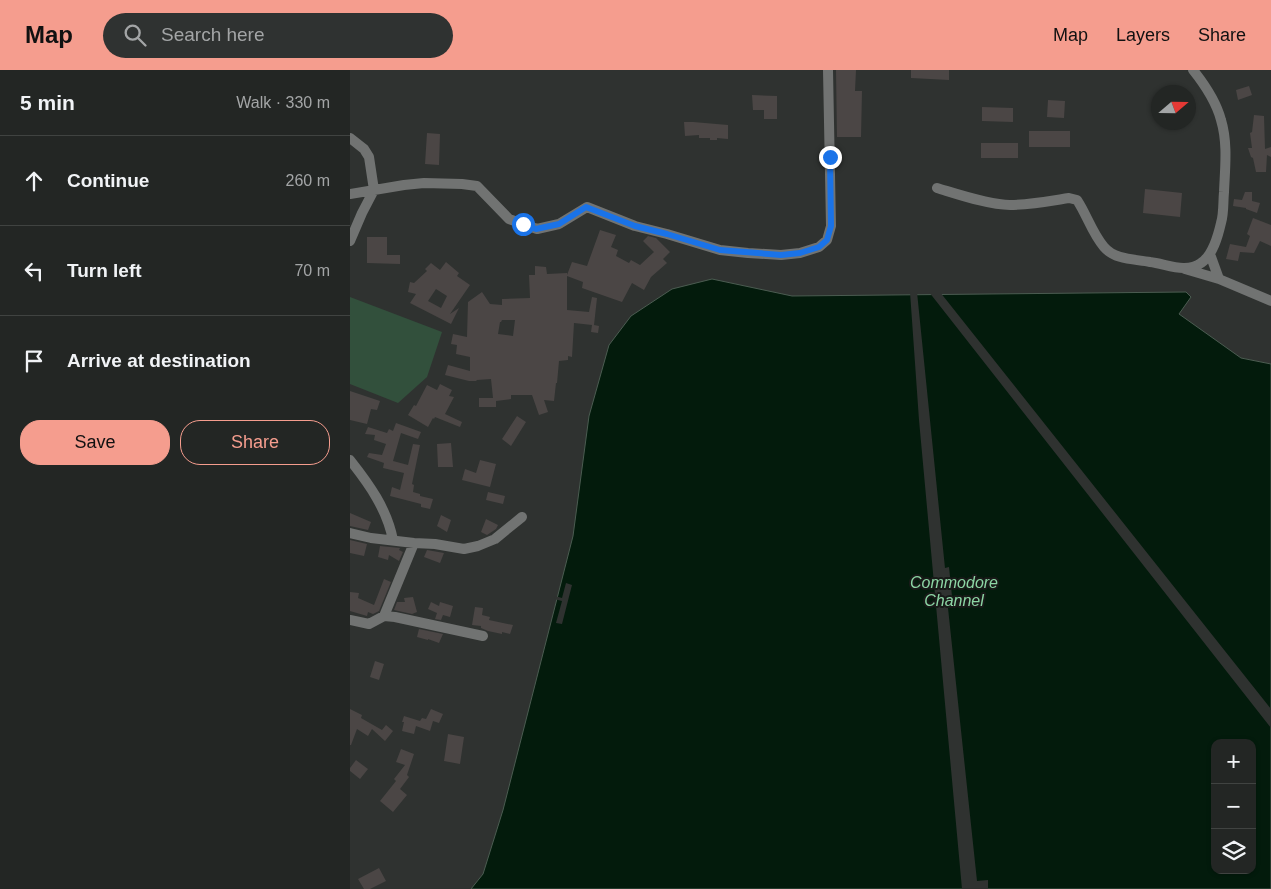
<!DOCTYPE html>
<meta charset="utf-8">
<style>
body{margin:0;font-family:Helvetica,sans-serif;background:#2f3231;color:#f1f3f6}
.controls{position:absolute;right:15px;bottom:15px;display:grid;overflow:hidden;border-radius:10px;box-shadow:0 1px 4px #0004}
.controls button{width:45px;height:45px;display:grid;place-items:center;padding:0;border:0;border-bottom:1px solid #404341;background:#232624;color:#f1f3f6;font:25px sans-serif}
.compass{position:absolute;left:801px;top:15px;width:45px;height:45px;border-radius:50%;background:#232624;box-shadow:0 1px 4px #0004;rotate:70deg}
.stop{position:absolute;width:15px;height:15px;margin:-11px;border:4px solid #1a73e8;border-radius:50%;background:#fff}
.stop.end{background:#1a73e8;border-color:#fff;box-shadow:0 1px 5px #0008}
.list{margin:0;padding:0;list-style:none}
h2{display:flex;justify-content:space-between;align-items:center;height:65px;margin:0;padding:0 20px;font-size:21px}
h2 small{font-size:16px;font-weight:400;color:#a3a5a6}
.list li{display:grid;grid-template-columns:32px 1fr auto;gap:15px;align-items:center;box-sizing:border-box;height:90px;padding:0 20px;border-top:1px solid #404341}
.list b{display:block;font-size:19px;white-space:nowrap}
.list em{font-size:16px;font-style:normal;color:#a3a5a6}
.actions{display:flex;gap:10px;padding:15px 20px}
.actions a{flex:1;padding:11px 0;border:1px solid #f59d8e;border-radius:20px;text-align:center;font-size:18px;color:#f59d8e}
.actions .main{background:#f59d8e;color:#111}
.icon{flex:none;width:28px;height:28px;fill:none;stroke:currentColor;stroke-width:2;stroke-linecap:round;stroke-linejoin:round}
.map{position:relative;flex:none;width:921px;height:819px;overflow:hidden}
header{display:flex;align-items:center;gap:30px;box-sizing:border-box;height:70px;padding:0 25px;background:#f59d8e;color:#111}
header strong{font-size:24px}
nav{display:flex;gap:28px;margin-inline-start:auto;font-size:18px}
.search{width:350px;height:45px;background:#2f3231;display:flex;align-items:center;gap:12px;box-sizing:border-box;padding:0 18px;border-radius:28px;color:#a3a5a6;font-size:19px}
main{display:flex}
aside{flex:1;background:#232624}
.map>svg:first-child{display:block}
.green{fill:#32503c}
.water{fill:#031b0c;stroke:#4b5c51;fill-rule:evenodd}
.pier{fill:#2f3230}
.building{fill:#4b4645;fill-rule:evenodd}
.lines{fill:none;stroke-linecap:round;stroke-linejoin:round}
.street{stroke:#717372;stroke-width:10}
.route{stroke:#1a73e8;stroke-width:6}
.labels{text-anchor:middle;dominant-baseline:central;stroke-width:4;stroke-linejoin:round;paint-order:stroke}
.water-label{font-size:16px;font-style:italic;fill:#8cd5a4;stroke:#181a18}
</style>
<header>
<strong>Map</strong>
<div class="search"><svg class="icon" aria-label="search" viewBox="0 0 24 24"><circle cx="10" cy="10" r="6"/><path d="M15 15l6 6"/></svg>Search here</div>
<nav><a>Map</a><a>Layers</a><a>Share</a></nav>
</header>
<main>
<aside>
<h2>5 min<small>Walk · 330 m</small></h2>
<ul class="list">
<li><svg class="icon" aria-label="ahead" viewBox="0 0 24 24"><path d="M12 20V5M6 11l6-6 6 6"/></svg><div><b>Continue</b></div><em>260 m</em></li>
<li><svg class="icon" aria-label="left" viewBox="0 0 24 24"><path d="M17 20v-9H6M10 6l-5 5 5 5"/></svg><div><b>Turn left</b></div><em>70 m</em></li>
<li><svg class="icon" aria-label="arrive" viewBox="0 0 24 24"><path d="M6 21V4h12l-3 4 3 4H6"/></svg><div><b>Arrive at destination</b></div></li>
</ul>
<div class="actions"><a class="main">Save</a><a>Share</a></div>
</aside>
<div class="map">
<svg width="921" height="819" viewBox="0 0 921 819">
<rect width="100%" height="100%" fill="#2f3230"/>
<path class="green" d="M0,227L92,262L77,307L48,333L0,314Z"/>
<path class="water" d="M362,209L442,226L836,222L841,227L829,244L891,288L921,294V819H121L133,804L153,740L223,466L239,346L259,275L281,246L322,219ZM865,673H902V800H865Z"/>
<path class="pier" d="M560,222H567L595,498L599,497L603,536L598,538L627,811L638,810V819H612L569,350Z
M579,222H590L921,639V658Z
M216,513L222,515L212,554L206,553L212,531L204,529L205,526L212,528Z"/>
<path class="building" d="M486,0H506L505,21H512L511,67H487Z
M561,0H599V10L561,8Z
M899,16L902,25L888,30L886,20Z
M402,25L427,26V49H414V40H403Z
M698,30L715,31L714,48L697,47Z
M632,37L663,38V52L632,51Z
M904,45L914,46L915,79L921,77V87L917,85L916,102H906L903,88L901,87L898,78H902L900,63L902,62Z
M334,52H343L378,55V69L367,68V70H360V68H349V65L335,66Z
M679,61H720V77H679Z
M77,63L90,64L89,95L75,94Z
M631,73H668V88H631Z
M795,119L832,123L830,147L793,143Z
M895,122H902V131L910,133L907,143L896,139V138L883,136L884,129L892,130Z
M903,148L921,155V176L910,171L904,183L890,182L888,191L876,189L880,174L896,177L900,166L897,164Z
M250,160L266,165L261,177L268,180L266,186L279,193L281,190L290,195L304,182L293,171L298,166L306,168L320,182L313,189L317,193L301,207L294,220L282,213L272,232L232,218L233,212L217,206V240L239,242L242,227L247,228L244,255L249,256L248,263L241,262L242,255L224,253L222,287L218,286V290L209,291L207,313H206L204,331L194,330L198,342L189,345L182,325H161V329L146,331V337H129V328H143L141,309L127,310L126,311H119L95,305L98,295L120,301V287L106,284L107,275L101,274L103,264L117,267L118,232L132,222L140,234L152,235V229L180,228L179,205H185V196L196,197L197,204L217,203V205L222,192L237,196ZM152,250H165L163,266L148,264L150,252H151Z
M17,167H37V185H50V194L17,193Z
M96,192L109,203L107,206L120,215L100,244L109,238L101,254L60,233L66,224L58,222L60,212L64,213L77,201L75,199L81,193L90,200ZM86,219L97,226L91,238L78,231Z
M90,314L102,320L99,326L104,327L95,344L112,352L110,357L85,347L84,349L83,348L78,357L58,345L64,335L66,336L77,315L87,320Z
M0,321L30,331L27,340L21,339L17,354L0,350Z
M167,346L176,352L161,376L152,369Z
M46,353L71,362L68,369L51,363L43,391L58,395L63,374L70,375L62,414L64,415L63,422L70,424V426L83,429L80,439L71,437V434L40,426L42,417L50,420L54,403L33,398L34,393L17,387L19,383L32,385L36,374L24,370L25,365L15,364L18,357L37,363L39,359L43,361Z
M101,373L103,397H88L87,374Z
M130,390L146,394L140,417L112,410L115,399L126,403Z
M138,422L155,426L153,434L136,430Z
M0,443L21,452L18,460L0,456Z
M91,445L101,450L97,462L87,456Z
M136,449L148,455L146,459L137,465L131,462Z
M0,470L17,474L14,486L0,483Z
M30,476L50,478L49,480L53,482L49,491L39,485L38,490L28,487Z
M77,480L94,483L90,493L74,487Z
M34,509L41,512L29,541L23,544L18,542L17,546L0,541V522L9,523L8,528L24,535Z
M63,527L67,542L62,544L44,540L47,532H55L54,528Z
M81,532L89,536L90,532L103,536L100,547L93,545L91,550L85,549L87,543L78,539Z
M125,537L133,538L132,545L140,547L139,550L163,555L160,564L152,562V564L138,561L131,558V556L122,555Z
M69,559L93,564L89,573L78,569V570L67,567Z
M25,591L34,594L29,610L20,607Z
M0,639L12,645L11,648L32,660L36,655L43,661L35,671L22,659L18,666L7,659L1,675H0Z
M81,639L93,644L89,653L83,651L80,661L66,656L64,664L52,661L54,652H52L54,646L70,651L72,648L76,649Z
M98,664L114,667L110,694L94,691Z
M51,679L64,684L57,705L59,707L50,719L57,725L43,742L30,731L46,711L44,709L55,695L46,692Z
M6,690L18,699L10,709L0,701V698Z
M29,798L36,811L20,819H14L8,809Z"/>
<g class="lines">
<path class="street" d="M0,68L14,79L19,87L24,120L12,143L0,171
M587,118C607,124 639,135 660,135C679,135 700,131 719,128L727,130C737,145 742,163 754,177C765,190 784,189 800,192C817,194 836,204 851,193C863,185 868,166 871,153C874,143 873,132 874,122C875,98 878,73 871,50C866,31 855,15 843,0
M0,124L54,115L74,113L112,114L127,116L159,149L187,159L209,154L237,137L285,156L317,164L370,180L398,183L431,185L450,183L469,177L477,170L481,156L478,0
M860,184L869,209
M835,199L869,209L921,231
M0,390C19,414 37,439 43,470
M0,463L21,468L64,473L85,474L114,479L128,476L145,469L172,447
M34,546L64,473
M0,550L19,554L34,546L45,547L133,566"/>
</g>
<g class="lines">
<path class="route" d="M173,154L186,159L209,154L236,137L285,156L317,164L370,180L431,185L450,183L469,177L477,170L481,156L480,87"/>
</g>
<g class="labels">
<g class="water-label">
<text x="604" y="512">Commodore<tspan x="604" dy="18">Channel</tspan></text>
</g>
</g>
</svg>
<div class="controls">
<button>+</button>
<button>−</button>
<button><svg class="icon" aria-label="layers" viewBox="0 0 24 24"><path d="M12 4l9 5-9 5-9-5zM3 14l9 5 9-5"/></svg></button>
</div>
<svg class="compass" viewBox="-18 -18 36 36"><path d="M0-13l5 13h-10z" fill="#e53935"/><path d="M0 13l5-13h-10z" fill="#a3a5a6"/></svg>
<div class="stop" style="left:173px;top:154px"></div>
<div class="stop end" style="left:480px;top:87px"></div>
</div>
</main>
